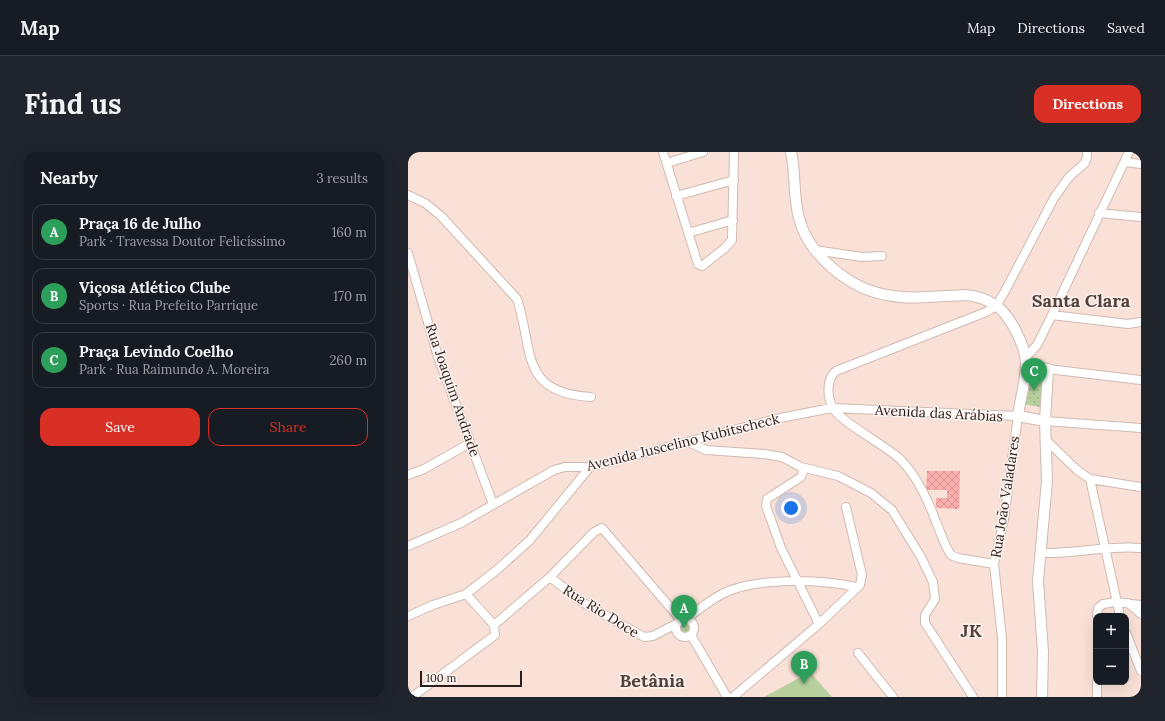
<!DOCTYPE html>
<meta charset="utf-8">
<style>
body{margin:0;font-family:Lora,serif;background:#20242c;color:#f1f3f6}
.controls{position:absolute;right:12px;bottom:12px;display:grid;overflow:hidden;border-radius:8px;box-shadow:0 4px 16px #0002}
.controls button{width:36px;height:36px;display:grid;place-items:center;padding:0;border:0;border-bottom:1px solid #363941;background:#171b24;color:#f1f3f6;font:20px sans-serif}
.scale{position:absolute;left:12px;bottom:10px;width:102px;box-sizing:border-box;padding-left:4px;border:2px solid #281f1c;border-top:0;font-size:11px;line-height:14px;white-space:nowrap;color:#281f1c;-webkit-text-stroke:3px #fcf2ee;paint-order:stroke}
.you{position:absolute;left:383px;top:356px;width:14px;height:14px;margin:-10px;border:3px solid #fff;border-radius:50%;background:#1a73e8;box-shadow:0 0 0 6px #1a73e833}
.badge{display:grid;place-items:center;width:26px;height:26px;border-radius:50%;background:#d93025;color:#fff;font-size:13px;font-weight:700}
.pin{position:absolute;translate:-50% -33px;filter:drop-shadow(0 1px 2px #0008)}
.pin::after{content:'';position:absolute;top:21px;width:14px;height:12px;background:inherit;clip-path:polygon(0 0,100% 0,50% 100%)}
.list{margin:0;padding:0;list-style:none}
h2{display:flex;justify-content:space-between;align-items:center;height:52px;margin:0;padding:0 16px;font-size:17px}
h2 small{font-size:13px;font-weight:400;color:#9ea1a6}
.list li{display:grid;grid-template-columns:26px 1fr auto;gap:12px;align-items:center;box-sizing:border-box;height:56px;margin:0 8px 8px;padding:0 8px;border:1px solid #363941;border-radius:12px}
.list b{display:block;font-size:15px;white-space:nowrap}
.list p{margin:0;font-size:13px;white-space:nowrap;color:#9ea1a6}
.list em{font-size:13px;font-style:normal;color:#9ea1a6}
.actions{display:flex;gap:8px;padding:12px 16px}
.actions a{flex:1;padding:9px 0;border:1px solid #d93025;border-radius:12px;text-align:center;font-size:14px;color:#d93025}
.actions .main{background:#d93025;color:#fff}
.map{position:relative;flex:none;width:733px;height:545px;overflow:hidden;border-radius:12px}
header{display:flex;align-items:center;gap:24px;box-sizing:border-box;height:56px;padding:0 20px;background:#171b24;border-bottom:1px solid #363941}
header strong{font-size:19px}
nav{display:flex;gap:22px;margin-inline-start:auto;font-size:14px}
.intro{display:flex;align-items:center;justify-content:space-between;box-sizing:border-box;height:96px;padding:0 24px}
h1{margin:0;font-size:28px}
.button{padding:10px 18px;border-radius:12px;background:#d93025;color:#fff;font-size:14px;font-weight:700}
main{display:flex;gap:24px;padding:0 24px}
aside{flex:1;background:#171b24;border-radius:12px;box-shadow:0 4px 16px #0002}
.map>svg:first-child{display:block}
.grass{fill:#b7cf9d}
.park{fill:url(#park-dots)}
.building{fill:url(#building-cross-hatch)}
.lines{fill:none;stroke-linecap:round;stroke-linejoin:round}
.minor-casing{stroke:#d1bab1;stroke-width:10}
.tertiary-casing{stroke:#d1bab1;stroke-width:12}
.minor{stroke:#fff;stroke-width:8}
.tertiary{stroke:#fff;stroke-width:10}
.labels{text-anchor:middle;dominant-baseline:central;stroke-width:3;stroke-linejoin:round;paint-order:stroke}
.street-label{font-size:14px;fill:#281f1c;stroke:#fcf2ee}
.district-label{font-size:18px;font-weight:bold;fill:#54413a;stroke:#fcf2ee}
</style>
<header>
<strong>Map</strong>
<nav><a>Map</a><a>Directions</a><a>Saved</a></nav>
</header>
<div class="intro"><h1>Find us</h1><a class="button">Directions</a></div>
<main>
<aside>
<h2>Nearby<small>3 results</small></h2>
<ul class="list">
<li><span class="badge" style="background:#2e9e5b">A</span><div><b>Praça 16 de Julho</b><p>Park · Travessa Doutor Felicíssimo</p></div><em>160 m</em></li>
<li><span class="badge" style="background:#2e9e5b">B</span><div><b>Viçosa Atlético Clube</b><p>Sports · Rua Prefeito Parrique</p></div><em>170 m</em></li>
<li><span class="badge" style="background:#2e9e5b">C</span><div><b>Praça Levindo Coelho</b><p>Park · Rua Raimundo A. Moreira</p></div><em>260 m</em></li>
</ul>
<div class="actions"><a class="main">Save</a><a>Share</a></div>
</aside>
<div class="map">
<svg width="733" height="545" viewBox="0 0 733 545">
<defs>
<pattern id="park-dots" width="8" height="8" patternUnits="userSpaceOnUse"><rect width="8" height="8" fill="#b7cf9d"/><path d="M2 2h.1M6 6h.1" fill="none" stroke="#9db187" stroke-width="1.8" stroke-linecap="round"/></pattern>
<pattern id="building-cross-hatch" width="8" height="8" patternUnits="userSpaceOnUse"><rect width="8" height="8" fill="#f9aeab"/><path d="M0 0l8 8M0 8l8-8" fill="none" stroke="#d59593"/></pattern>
</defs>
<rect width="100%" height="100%" fill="#f9e1d8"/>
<path class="grass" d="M402,520L424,545H356Z"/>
<path class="park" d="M620,223L637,225L632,255L615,252Z
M269 477a8 8 0 1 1 16 0a8 8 0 1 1-16 0Z"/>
<path class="building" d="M519,319H552L551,357L528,356V346H539V338H518Z"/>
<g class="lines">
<g class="minor-casing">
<path id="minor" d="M255,0L290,112L294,114L317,96L324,88L326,0
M718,10L733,12
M259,11L295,0
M0,43L17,51L33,64L109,147C126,198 111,241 183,245
M268,44L326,28
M691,61L733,65
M280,81L325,68
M406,98L454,105L474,104
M0,101L30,205L85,352
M644,163L720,172L733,170
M618,205L629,193L644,163L721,0
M640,217L733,228
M637,269L733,276
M637,287L669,318L682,327L733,335
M280,290L298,298L356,302L374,305L393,315L430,324L463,341L484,358L513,405L525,430L527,447L517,463V471L565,545
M393,315L395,320L393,325L359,347L358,354L373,396L411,472
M0,323L16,317L62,291
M682,327L712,464
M0,394L53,371L146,318L157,315H182L372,266L424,256L610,264L596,367L586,412L594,486V545
M633,401C667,402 700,393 733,396
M586,412L550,406L543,403C536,393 533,381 528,370C520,348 509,324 492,307C477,293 431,269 425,256C419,245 418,227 428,219L578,160L588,154L596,141L646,46L661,25L677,11L679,5V0
M142,425L174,450L236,485L245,484L268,472
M720,451L733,462
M0,464L25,453L58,442L90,417L122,388L182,315
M689,464L690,456L695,452L708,450L733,453
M268 476a9 9 0 1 1 18 0a9 9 0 1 1-18 0Z
M278,467C290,458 301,449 314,442C347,425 412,427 448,435
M86,473L142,425L186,380L194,376L273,468
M718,481L733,519
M283,483L319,545
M450,501L485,545
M4,545L87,483L86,473L58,442
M325,545L411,472L452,433L454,423L438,355
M689,545V530"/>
</g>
<g class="tertiary-casing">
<path id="tertiary" d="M383,0C388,22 385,45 391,66C400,103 442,137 479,143C504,148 532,144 558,143C568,144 578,147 587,153C602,162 618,195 618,212C618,229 612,247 610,264L637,269
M618,214L640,217L637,269L639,329L630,429L635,500L634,545"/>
</g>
<use href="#minor" class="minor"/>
<use href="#tertiary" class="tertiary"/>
</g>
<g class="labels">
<g class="street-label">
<text transform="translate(45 238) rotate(71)">Rua Joaquim Andrade</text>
<text transform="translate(531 261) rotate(3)">Avenida das Arábias</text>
<text transform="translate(275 290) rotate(-14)">Avenida Juscelino Kubitscheck</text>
<text transform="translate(597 345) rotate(-81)">Rua João Valadares</text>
<text transform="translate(193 459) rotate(32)">Rua Rio Doce</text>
</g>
<g class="district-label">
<text x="673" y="148">Santa Clara</text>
<text x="563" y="478">JK</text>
<text x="244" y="528">Betânia</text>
</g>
</g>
</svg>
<div class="controls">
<button>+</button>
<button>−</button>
</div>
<div class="scale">100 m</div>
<div class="you"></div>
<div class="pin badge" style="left:276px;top:476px;background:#2e9e5b">A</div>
<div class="pin badge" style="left:396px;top:532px;background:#2e9e5b">B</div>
<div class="pin badge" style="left:626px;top:239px;background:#2e9e5b">C</div>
</div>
</main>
